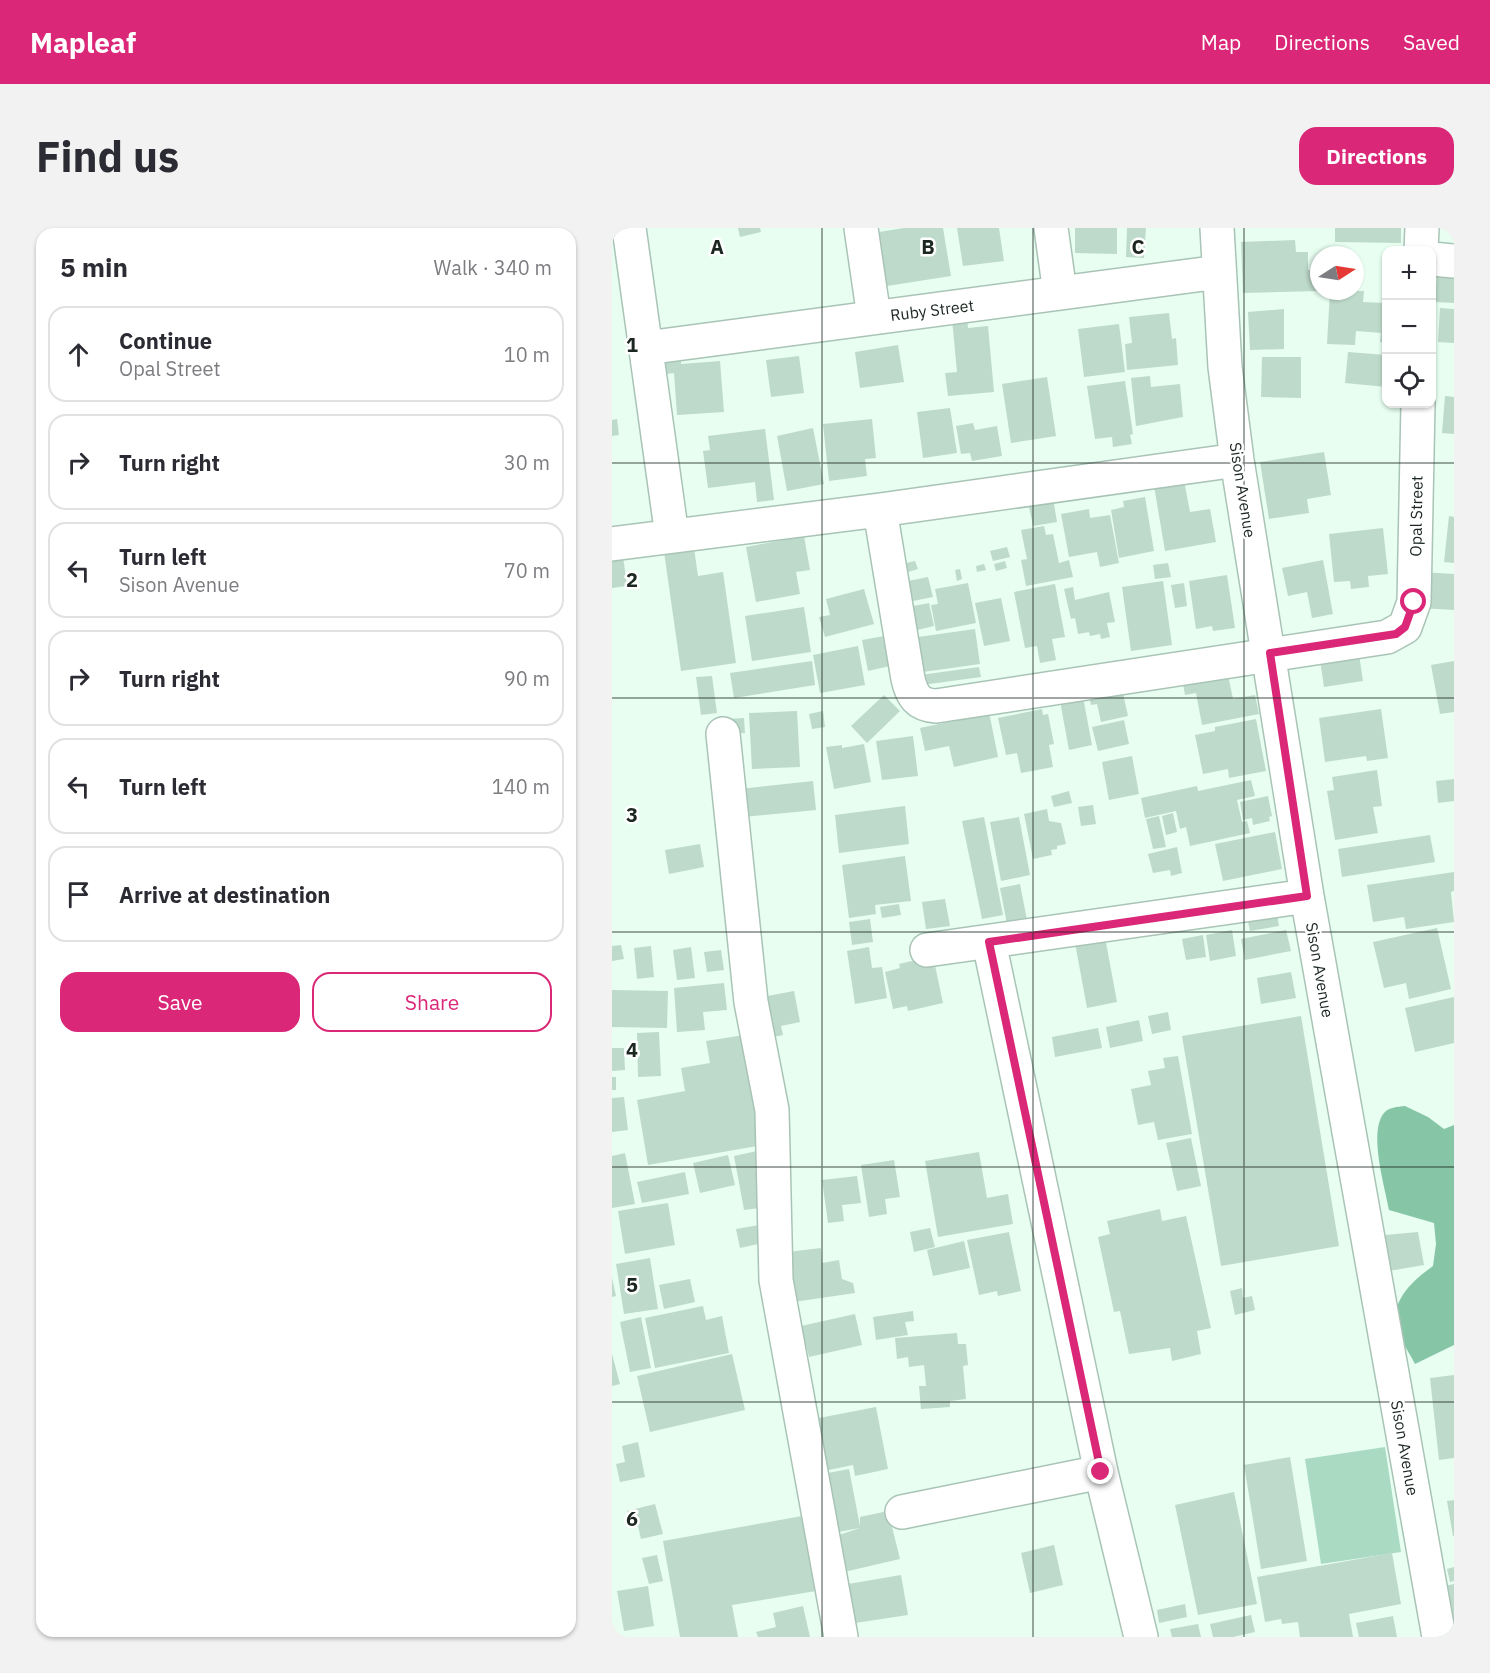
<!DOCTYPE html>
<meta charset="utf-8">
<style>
body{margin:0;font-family:"IBM Plex Sans",sans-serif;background:#f2f2f3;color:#2b2b33}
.controls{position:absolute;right:18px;top:18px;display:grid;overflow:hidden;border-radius:12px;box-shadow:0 2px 4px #0004}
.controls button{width:54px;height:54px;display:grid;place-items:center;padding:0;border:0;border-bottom:2px solid #e1e1e2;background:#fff;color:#2b2b33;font:30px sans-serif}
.compass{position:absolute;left:698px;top:18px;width:54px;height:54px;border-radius:50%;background:#fff;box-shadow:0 2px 4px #0004;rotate:78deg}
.stop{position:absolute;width:18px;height:18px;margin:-14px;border:4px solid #db2777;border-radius:50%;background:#fff}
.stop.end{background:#db2777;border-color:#fff;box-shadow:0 2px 6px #0008}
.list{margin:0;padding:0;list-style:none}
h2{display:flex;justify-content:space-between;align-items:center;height:78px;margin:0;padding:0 24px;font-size:26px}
h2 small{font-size:20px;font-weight:400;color:#7c7c81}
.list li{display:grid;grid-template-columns:39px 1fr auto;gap:18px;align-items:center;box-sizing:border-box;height:96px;margin:0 12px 12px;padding:0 12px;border:2px solid #e1e1e2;border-radius:18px}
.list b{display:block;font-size:22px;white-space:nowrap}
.list p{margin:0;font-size:20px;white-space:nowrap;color:#7c7c81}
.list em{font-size:20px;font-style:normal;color:#7c7c81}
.actions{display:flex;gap:12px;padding:18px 24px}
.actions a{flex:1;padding:14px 0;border:2px solid #db2777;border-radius:18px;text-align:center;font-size:21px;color:#db2777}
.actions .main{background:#db2777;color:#fff}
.icon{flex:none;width:33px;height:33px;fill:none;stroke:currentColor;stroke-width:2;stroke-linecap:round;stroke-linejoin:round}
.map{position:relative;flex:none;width:842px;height:1409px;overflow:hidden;border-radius:18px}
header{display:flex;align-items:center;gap:36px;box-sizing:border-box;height:84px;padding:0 30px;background:#db2777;color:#fff}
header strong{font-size:28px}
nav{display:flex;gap:33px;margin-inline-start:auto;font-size:21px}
.intro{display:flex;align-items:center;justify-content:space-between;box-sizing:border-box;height:144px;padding:0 36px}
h1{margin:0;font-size:42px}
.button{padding:15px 27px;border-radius:18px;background:#db2777;color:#fff;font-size:21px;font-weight:700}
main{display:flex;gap:36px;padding:0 36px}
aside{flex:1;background:#fff;border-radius:18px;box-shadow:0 2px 4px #0004}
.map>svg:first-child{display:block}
.green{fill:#aadbc2}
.forest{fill:#86c6a6}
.building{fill:#bedacb}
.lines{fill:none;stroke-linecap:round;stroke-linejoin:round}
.minor-casing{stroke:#a9c4b6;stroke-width:36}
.minor{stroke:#fff;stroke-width:33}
.route{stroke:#db2777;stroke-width:8}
.grid{fill:none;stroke:#1c2721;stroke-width:1.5;stroke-opacity:0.55}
.labels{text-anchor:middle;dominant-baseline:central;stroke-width:5;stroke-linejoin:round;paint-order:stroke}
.street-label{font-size:16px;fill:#1c2721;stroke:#fff}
.grid-label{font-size:20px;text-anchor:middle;font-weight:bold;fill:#1c2721;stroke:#fff;stroke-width:5;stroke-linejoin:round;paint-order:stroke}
</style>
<header>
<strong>Mapleaf</strong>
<nav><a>Map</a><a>Directions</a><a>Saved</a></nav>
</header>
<div class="intro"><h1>Find us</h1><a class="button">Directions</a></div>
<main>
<aside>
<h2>5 min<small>Walk · 340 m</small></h2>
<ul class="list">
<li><svg class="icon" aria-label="ahead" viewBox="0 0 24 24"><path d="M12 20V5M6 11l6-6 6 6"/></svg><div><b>Continue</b><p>Opal Street</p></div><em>10 m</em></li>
<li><svg class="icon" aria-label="right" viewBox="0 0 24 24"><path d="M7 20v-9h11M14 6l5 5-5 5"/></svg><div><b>Turn right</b></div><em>30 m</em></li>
<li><svg class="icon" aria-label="left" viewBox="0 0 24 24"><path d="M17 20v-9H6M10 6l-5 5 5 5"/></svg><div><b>Turn left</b><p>Sison Avenue</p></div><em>70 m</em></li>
<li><svg class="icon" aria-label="right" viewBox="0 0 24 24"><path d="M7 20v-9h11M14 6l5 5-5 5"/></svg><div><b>Turn right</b></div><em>90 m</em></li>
<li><svg class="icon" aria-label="left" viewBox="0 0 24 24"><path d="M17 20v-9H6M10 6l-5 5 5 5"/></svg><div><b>Turn left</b></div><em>140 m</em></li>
<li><svg class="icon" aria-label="arrive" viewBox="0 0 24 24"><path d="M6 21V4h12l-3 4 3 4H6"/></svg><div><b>Arrive at destination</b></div></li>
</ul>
<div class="actions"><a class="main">Save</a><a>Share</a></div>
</aside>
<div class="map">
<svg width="842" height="1409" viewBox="0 0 842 1409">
<rect width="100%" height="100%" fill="#e7fef1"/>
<path class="green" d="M773,1219L789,1324L709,1336L693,1231Z"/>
<path class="forest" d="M793,878L816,889L832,901L842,897V1117L803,1136C797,1124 786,1109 784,1096C780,1070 803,1051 821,1038L824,1016L822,995L777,982C773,959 756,904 772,885C777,879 785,879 793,878Z"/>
<path class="building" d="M126,0H148L149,4L128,9Z
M292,0H331L339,48L275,58L267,4Z
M345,0H387L392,33L351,38Z
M463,0H505V26L463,25Z
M515,0H534L532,30L514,29Z
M723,0H789V15L723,14Z
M683,12L684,24H696V42H707V63L631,65L629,14Z
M825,42L842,43V75L823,74Z
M718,63H752L751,74L774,75V115L768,114L769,105L744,103L743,117L715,116Z
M828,80L842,81V115L826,114Z
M672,81V121L638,122L636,84Z
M557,85L560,111L564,110L566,137L515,142L513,116L520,115L517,89Z
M355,89L356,100L376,98L382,164L336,168L333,145L345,144L340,91Z
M507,96L513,144L472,149L466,101Z
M286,117L292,154L248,160L243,124Z
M69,124V136L108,133L112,184L65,187L62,145L54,146L53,125Z
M736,124L774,127V159L733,155Z
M187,128L192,165L159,169L154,132Z
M650,129H689V170L649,169Z
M538,148L539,159L568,156L571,189L524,198L519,150Z
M435,149L444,208L399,215L390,156Z
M513,153L521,206L518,207L520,216L501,219L500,209L483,211L475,158Z
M833,168L842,169V206L830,205Z
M338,180L345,225L311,230L305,184Z
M5,191L7,207L0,208V192Z
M260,191L264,230L253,231L255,248L217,253L211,196Z
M361,195L363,202L385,198L390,228L360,233L358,225L349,226L344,198Z
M201,200L212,256L175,263L165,208Z
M153,201L162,272L145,274L143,254L96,260L91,223L98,222L96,208Z
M712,224L719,267L695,271L697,285L657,291L648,234Z
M571,247L578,284L598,281L604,314L553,323L541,252Z
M533,269L542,323L507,330L499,282L512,279L511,273Z
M441,270L445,294L421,298L416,274Z
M477,281L478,290L498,287L507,335L488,339L485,324L457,329L449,286Z
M837,288L842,289V335L832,334Z
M432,298L434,307L441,306L447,335L457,332L461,349L414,358L409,332L415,331L409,302Z
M771,300L776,346L756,348L757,359L739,361L738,353L722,354L717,306Z
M192,308L198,342L184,344L188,366L144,374L134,319Z
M395,319L398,329L381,333L378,323Z
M82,320L86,348L111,344L124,435L69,443L52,324Z
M11,328L15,358L0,360V330Z
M711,332L721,386L700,390L695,364L676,368L670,340Z
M303,333L306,341L296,344L294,335Z
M393,333L395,340L384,343L382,336Z
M556,335L559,349L543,351L541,337Z
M372,336L374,342L365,344L364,338Z
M348,341L350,351L345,353L343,342Z
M810,344L842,346V382L808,380Z
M615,347L623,400L601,403L600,398L584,401L577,353Z
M316,349L321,369L301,373L296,353Z
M551,353L560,417L519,423L510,359Z
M356,355L364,395L324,403L319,377L326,376L323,361Z
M572,355L575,378L563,380L559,357Z
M443,356L453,409L440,411L444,432L428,435L425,418L413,420L402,364Z
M461,359L463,372L497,364L503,394L495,395L498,409L489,411L488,406L478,408L477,404L466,406L463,390L459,391L452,361Z
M252,361L262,396L213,409L207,389L218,387L214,371Z
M389,370L398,413L372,418L363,375Z
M317,375L322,398L301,403L296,379Z
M192,379L199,424L140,433L133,388Z
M363,401L368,436L304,445L299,410Z
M272,408L278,438L256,443L250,412Z
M246,418L253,457L208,465L201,427Z
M747,426L751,453L712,459L708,432Z
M200,433L203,457L122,470L118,445Z
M842,433V484L828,486L819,437Z
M367,439L369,449L310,457L308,447Z
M615,442L621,471L643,467L647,486L590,497L584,465L573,467L570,450Z
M100,448L105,485L89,487L84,449Z
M510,461L516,488L489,494L485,476L479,477L477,468Z
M272,467L288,483L255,515L239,498Z
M471,469L480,517L457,522L448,473Z
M430,481L431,487L436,486L442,516L437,517L441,539L409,545L405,525L394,527L386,490Z
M769,481L776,530L755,533L754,528L713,534L707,490Z
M185,483L188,539L140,541L137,485Z
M211,483L213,499L200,501L197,486Z
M377,484L386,529L342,539L337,518L313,523L308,500L341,493L340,488Z
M132,490L133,505L117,506L116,491Z
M644,491L654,543L617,550L616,541L591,546L583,507L603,503V499Z
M512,492L517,516L486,523L480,499Z
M301,508L306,548L270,552L264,513Z
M252,516L259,554L222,561L214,519L230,517V520Z
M520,528L527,566L497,572L490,534Z
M765,542L770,578L761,579L766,605L723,612L715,563L722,562L720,549Z
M842,551V573L826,575L824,553Z
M639,552L643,568L625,572L630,594L635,593L638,605L578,618L574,599L568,601L564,583L533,590L529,570L585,558L586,563Z
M201,553L204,582L131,589L128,561Z
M457,563L460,575L442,579L439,568Z
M656,568L660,588L657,589L658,593L641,597L640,590L631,592L628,574Z
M481,577L484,596L469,598L466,579Z
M293,578L297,616L227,625L223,587Z
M435,581L437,593L449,595L454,616L445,618V621L439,622L440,627L421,631L412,586Z
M561,585L565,604L554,607L550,588Z
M547,588L554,619L541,621L534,591Z
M372,589L391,687L370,691L350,593Z
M407,589L418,647L389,653L378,594Z
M663,604L670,641L611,653L603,616Z
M818,607L823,634L730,649L726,621Z
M88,616L92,639L57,646L53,622Z
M565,619L570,645L559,648L558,642L541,645L536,626Z
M293,628L299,673L263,677L264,686L237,690L230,637Z
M842,644V663L839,664L842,694L794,701L792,689L761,694L755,657Z
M408,656L415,692L395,696L388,660Z
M333,671L338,698L314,701L310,674Z
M287,676L289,687L270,690L268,679Z
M664,680L667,698L638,703L634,685Z
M258,691L261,714L240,717L237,694Z
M825,700L839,761L797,771L794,755L772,760L761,714Z
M620,702L624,728L598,733L594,707Z
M674,702L679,723L633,732L629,711Z
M591,707L594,729L574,732L570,711Z
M493,709L505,774L475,780L463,715Z
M9,717L12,731L0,733V718Z
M39,718L42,749L25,751L22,720Z
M79,719L83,750L65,752L61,722Z
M257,719L260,740L270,739L275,770L243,776L235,723Z
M109,722L112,742L95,744L92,724Z
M321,728L331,775L296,783L295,778L281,781L273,744L288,740L287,736Z
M679,744L684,770L649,776L645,750Z
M112,755L115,782L91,784L93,802L65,804L62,760Z
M0,762L56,763L55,800L0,799Z
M182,763L188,794L169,798L171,807L157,810L150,769Z
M842,769V815L803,824L793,780Z
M556,784L559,802L540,806L536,788Z
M689,788L727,1018L609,1038L570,808Z
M527,792L531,813L498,820L494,799Z
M486,800L490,820L443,829L440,809Z
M47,804L49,848L26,849L25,805Z
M132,807L151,917L36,937L25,872L73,863L69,840L98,835L94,813Z
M0,820H12L13,842L0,843Z
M566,828L580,906L546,912L542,894L526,897L519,861L539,857L536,843L553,840L551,830Z
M0,849H4V862H0Z
M12,869L16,902L0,904V870Z
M579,910L589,958L565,963L554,915Z
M145,923L155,979L132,982L122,928Z
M367,924L375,970L396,966L401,996L326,1009L313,933Z
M13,925L23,976L0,980V928Z
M116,927L123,957L88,965L81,935Z
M282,932L288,969L273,971L275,986L257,989L249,937Z
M73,944L77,966L30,975L25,954Z
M245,948L249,975L230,977L232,993L216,995L210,952Z
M56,975L63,1017L13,1026L6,983Z
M548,981L550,993L574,988L599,1100L585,1103L589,1126L560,1133L558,1120L517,1126L508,1083L502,1084L486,1009L498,1006L495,993Z
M147,997L151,1015L128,1020L124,1001Z
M318,1000L323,1019L302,1024L298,1004Z
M397,1004L409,1063L386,1068L385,1063L367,1067L355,1012Z
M806,1004L812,1037L777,1043L773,1007Z
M352,1013L358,1040L321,1048L315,1022Z
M209,1020L210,1035L227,1032L230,1051L241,1055L243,1065L175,1075L176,1024Z
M38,1030L46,1081L12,1086L4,1036Z
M0,1050L4,1068L0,1069Z
M78,1051L83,1074L52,1081L47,1057Z
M630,1060L631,1070L640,1068L643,1082L623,1087L618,1063Z
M91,1078L94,1092L110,1088L117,1125L43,1140L33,1090Z
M301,1083L302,1093L293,1094L296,1107L264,1112L261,1089Z
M243,1086L250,1117L197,1129L189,1098Z
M29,1089L39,1140L18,1144L8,1094Z
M345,1105L346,1116H354L356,1137L351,1138L354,1171L338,1173V1179L309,1181L307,1158H314L312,1137L297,1139L296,1129L285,1131L283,1110Z
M0,1126L8,1156L0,1158Z
M120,1126L133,1182L38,1204L25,1148Z
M842,1147V1230L827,1232L818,1150Z
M264,1179L276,1241L243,1248L241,1237L212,1243L202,1191Z
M26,1214L33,1249L8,1254L4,1236L13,1234L10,1218Z
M678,1229L695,1333L649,1341L632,1237Z
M237,1241L248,1298V1289L276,1283L288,1331L232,1344L224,1308L248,1300L221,1305L215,1273L221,1271L216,1245Z
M622,1264L645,1376L586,1387L563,1277Z
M842,1272V1308H841L835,1273Z
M43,1276L51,1306L29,1311L26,1298L19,1299L15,1283Z
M190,1288L204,1363L120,1377L126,1409H68L51,1313Z
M442,1317L451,1357L418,1365L409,1325Z
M780,1325L789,1376L737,1386L741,1409H688L686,1394L670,1396L669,1391L653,1394L645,1349Z
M45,1327L51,1353L37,1356L30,1330Z
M842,1339V1353L838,1354L835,1341Z
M289,1347L296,1387L237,1396L230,1357Z
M842,1356V1398H841L832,1358Z
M36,1358L42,1398L12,1403L5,1363Z
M573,1376L575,1389L547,1395L545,1382Z
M191,1378L198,1409H146L144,1404L164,1399L161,1385Z
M639,1387L643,1404L621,1409H601L598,1396Z
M781,1388L785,1409H747L744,1395Z
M586,1396L589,1409H560L558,1401Z"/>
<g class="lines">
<g class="minor-casing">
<path id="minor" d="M17,0L60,308
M249,0L262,89
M439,0L448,65
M605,0L613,139L625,232L695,668L827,1409
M809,22L810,0
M820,31L842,33
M34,120L607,44
M268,282L296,451C300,468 306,477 324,478L775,409L793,399L802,374L806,176
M0,316L268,282L625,232
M111,506L139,774L160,882L164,1052L229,1409
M377,714L489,1244L529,1409
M315,722L695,668
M290,1284L489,1244"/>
</g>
<use href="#minor" class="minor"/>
</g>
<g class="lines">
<path class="route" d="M489,1244L377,714L695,668L658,425L784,406L793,399L802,374"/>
</g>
<path class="grid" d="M210,0V1409M421,0V1409M632,0V1409M0,235H842M0,470H842M0,704H842M0,939H842M0,1174H842"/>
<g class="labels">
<g class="street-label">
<text transform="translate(320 82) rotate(-7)">Ruby Street</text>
<text transform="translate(631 262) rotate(81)">Sison Avenue</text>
<text transform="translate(804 288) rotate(-89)">Opal Street</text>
<text transform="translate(708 742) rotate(80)">Sison Avenue</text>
<text transform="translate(793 1220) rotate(80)">Sison Avenue</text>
</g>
</g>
<g class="grid-label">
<text x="105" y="26">A</text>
<text x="316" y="26">B</text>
<text x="526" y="26">C</text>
<text x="20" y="124">1</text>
<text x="20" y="359">2</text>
<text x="20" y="594">3</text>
<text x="20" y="829">4</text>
<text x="20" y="1064">5</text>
<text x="20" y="1298">6</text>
</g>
</svg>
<div class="controls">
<button>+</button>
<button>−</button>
<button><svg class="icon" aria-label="locate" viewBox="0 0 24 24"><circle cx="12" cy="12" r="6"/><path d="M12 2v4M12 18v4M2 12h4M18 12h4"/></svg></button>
</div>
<svg class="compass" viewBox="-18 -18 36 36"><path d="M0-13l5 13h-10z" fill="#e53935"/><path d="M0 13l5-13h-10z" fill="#7c7c81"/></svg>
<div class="stop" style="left:802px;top:374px"></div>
<div class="stop end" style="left:489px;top:1244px"></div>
</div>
</main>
